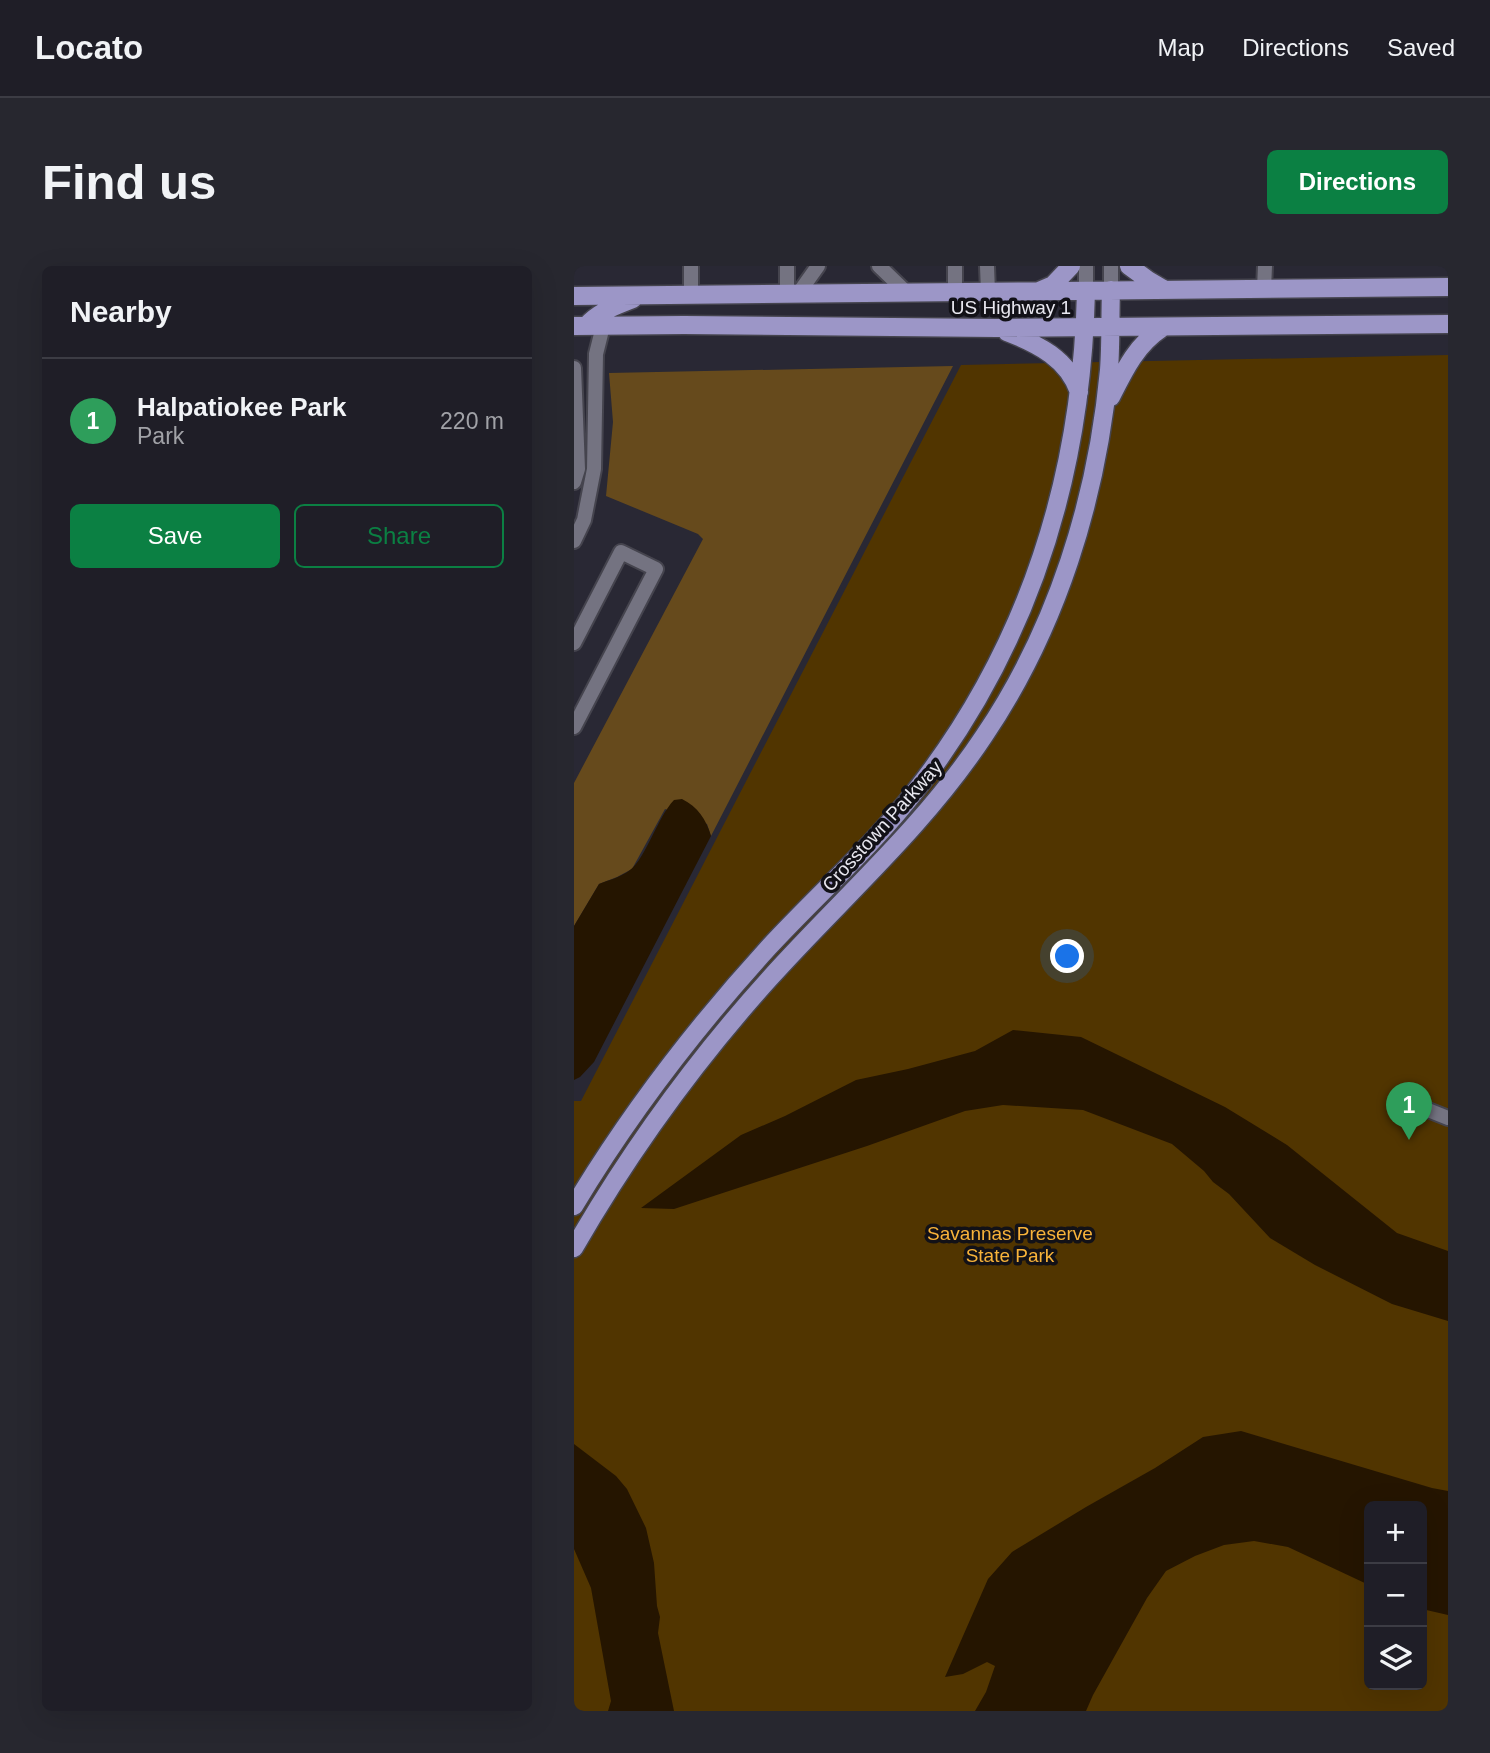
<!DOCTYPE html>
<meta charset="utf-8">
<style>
body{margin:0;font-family:Helvetica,sans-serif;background:#27272f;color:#f1f3f6}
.controls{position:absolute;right:21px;bottom:21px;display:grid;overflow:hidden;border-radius:10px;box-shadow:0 7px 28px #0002}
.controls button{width:63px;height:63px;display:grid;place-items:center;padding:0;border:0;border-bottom:2px solid #3c3c44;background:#1f1e27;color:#f1f3f6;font:35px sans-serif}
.you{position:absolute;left:494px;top:691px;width:24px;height:24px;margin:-18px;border:5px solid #fff;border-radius:50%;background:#1a73e8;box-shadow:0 0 0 10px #1a73e833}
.badge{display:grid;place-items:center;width:46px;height:46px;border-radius:50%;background:#0b8043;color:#fff;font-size:23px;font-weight:700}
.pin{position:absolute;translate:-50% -58px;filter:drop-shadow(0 2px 4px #0008)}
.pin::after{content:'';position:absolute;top:37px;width:24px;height:21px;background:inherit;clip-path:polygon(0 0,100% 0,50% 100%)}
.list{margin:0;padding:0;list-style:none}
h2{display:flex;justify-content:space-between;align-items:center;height:91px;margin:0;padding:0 28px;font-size:30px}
h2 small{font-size:23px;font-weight:400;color:#a1a2a7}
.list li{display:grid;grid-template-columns:46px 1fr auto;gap:21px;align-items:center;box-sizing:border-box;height:126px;padding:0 28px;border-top:2px solid #3c3c44}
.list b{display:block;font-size:26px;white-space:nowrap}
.list p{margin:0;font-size:23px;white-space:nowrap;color:#a1a2a7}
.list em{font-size:23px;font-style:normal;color:#a1a2a7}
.actions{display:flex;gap:14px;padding:21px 28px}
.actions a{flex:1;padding:16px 0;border:2px solid #0b8043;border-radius:10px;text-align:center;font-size:24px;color:#0b8043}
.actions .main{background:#0b8043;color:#fff}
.icon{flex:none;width:38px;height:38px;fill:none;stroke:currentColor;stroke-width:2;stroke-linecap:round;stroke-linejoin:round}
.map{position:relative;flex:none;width:874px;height:1445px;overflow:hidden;border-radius:10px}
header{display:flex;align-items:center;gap:42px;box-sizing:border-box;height:98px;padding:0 35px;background:#1f1e27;border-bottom:2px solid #3c3c44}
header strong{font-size:33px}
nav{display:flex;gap:38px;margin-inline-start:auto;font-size:24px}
.intro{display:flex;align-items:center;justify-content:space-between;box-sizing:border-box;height:168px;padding:0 42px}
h1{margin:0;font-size:49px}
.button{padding:18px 32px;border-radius:10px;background:#0b8043;color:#fff;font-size:24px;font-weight:700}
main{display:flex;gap:42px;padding:0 42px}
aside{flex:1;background:#1f1e27;border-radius:10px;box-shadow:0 7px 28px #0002}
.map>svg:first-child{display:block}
.green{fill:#513500;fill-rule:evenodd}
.forest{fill:#664a1c}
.water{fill:#251500}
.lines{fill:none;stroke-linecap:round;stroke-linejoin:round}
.minor-casing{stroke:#45444e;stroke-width:18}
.major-casing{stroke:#45444e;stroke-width:21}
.minor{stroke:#747381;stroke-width:14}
.major{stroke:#9c96c7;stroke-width:18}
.labels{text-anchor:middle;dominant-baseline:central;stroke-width:7;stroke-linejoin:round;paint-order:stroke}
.street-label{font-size:19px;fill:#e8e7ef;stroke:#121117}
.park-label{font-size:19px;fill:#f8b33a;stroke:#121117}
</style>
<header>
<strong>Locato</strong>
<nav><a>Map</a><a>Directions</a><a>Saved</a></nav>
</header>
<div class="intro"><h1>Find us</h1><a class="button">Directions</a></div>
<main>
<aside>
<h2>Nearby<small></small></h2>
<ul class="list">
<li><span class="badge" style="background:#2e9e5b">1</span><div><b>Halpatiokee Park</b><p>Park</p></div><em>220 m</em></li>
</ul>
<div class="actions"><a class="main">Save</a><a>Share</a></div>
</aside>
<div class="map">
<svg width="874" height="1445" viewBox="0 0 874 1445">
<rect width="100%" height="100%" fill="#292834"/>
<path class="green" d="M874,89V1445H0V835H7L387,99ZM795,1240H848V1419H795Z"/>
<path class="forest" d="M379,100L137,570L133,558L91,543L58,603L43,611L25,618L0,660V517L129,273L124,268L32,230L39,156L35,107Z"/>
<path class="water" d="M108,533C124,541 132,553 137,570L20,796L6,811L0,814V660L25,618C35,614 47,611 56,604C72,592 83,552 100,534Z
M439,764L507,771L651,841L713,879L823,967L874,985V1055L818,1038L741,999L696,972L655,928L639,916L630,905L598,878L509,844L429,839L391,845L293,880L100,943L67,942L167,869L211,850L282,814L334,803L401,785Z
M667,1165L858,1222L874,1225V1349L848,1343V1240H795V1319L714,1281L680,1275L650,1279L621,1290L592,1305L573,1332L519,1429L512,1445H401L412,1426L421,1400L413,1396L389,1408L371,1411L414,1313L438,1286L512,1241L581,1202L629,1171Z
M0,1178L42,1210L53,1223L72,1262L80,1297L83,1340L86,1351L84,1367L100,1445H34L37,1435L17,1322L0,1283Z"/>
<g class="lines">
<g class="minor-casing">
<path id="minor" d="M117,0V29
M305,0L333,27
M413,0L414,26
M512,0V25
M690,23L691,0
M537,24V0
M381,26V0
M213,28V0
M224,28L244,0
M0,102L4,203L0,216
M0,275L10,254L20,203L22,88L29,60
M0,377L47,286L82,303L0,461
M834,836L874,852"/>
</g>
<g class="major-casing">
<path id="major" d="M555,0L574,14L591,24
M465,25L479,19L497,0
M0,30L874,21
M0,60L110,59L423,62L874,58
M12,60C25,45 42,40 59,33
M433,66C464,78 494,93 505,126
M537,131C550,105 562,79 588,62
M0,940C56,847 122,761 195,681C244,628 299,580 343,523C456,377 508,208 512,25
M0,982C56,885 121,795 196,712C269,631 349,562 410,470C483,362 523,233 535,104C537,77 536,51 537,24"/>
</g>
<use href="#minor" class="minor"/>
<use href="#major" class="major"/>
</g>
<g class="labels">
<g class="street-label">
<text x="437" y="41">US Highway 1</text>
<text transform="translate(308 560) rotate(-48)">Crosstown Parkway</text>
</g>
<g class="park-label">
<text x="436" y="967">Savannas Preserve<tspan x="436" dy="22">State Park</tspan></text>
</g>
</g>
</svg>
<div class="controls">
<button>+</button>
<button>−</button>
<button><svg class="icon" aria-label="layers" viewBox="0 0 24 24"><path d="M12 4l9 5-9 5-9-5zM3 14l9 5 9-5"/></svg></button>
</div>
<div class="you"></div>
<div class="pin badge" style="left:835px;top:874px;background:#2e9e5b">1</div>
</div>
</main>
